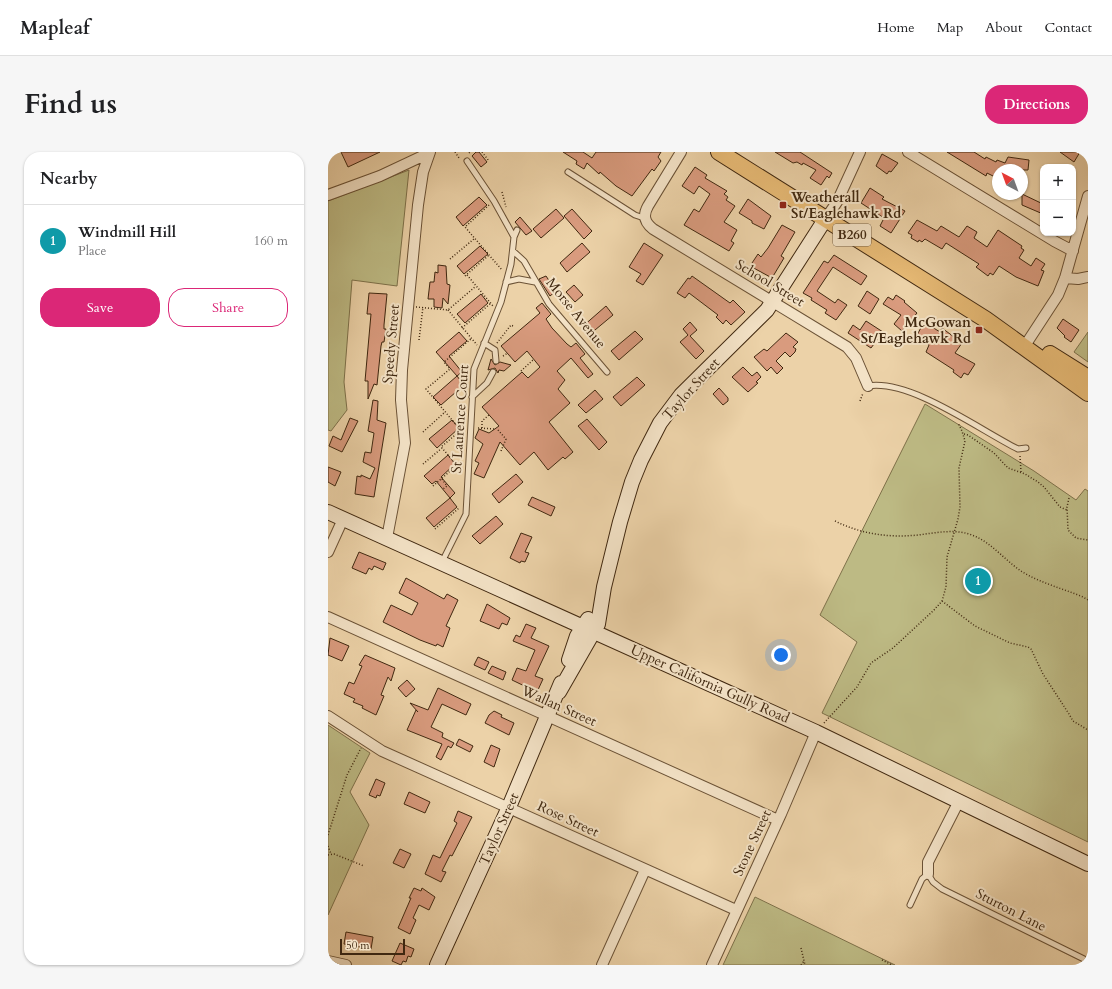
<!DOCTYPE html>
<meta charset="utf-8">
<style>
body{margin:0;font-family:Cardo,serif;background:#f6f6f6;color:#202124}
.controls{position:absolute;right:12px;top:12px;display:grid;overflow:hidden;border-radius:8px;box-shadow:0 1px 3px #0004}
.controls button{width:36px;height:36px;display:grid;place-items:center;padding:0;border:0;border-bottom:1px solid #e0e0e0;background:#fff;color:#202124;font:20px sans-serif}
.compass{position:absolute;left:664px;top:12px;width:36px;height:36px;border-radius:50%;background:#fff;box-shadow:0 1px 3px #0004;rotate:319deg}
.scale{position:absolute;left:12px;bottom:10px;width:65px;box-sizing:border-box;padding-left:4px;border:2px solid #402810;border-top:0;font-size:11px;line-height:14px;white-space:nowrap;color:#402810;-webkit-text-stroke:3px #f3e2c6;paint-order:stroke}
.you{position:absolute;left:453px;top:503px;width:14px;height:14px;margin:-10px;border:3px solid #fff;border-radius:50%;background:#1a73e8;box-shadow:0 0 0 6px #1a73e833}
.badge{display:grid;place-items:center;width:26px;height:26px;border-radius:50%;background:#db2777;color:#fff;font-size:13px;font-weight:700}
.pin{position:absolute;translate:-50% -50%;border:2px solid #fff;box-shadow:0 1px 4px #0006}
.list{margin:0;padding:0;list-style:none}
h2{display:flex;justify-content:space-between;align-items:center;height:52px;margin:0;padding:0 16px;font-size:17px}
h2 small{font-size:13px;font-weight:400;color:#757577}
.list li{display:grid;grid-template-columns:26px 1fr auto;gap:12px;align-items:center;box-sizing:border-box;height:72px;padding:0 16px;border-top:1px solid #e0e0e0}
.list b{display:block;font-size:15px;white-space:nowrap}
.list p{margin:0;font-size:13px;white-space:nowrap;color:#757577}
.list em{font-size:13px;font-style:normal;color:#757577}
.actions{display:flex;gap:8px;padding:12px 16px}
.actions a{flex:1;padding:9px 0;border:1px solid #db2777;border-radius:16px;text-align:center;font-size:14px;color:#db2777}
.actions .main{background:#db2777;color:#fff}
.map{position:relative;flex:none;width:760px;height:813px;overflow:hidden;border-radius:16px}
header{display:flex;align-items:center;gap:24px;box-sizing:border-box;height:56px;padding:0 20px;background:#fff;border-bottom:1px solid #e0e0e0}
header strong{font-size:19px}
nav{display:flex;gap:22px;margin-inline-start:auto;font-size:14px}
.intro{display:flex;align-items:center;justify-content:space-between;box-sizing:border-box;height:96px;padding:0 24px}
h1{margin:0;font-size:28px}
.button{padding:10px 18px;border-radius:16px;background:#db2777;color:#fff;font-size:14px;font-weight:700}
main{display:flex;gap:24px;padding:0 24px}
aside{flex:1;background:#fff;border-radius:16px;box-shadow:0 1px 3px #0004}
.map>svg:first-child{display:block}
.green{fill:#bdba84;stroke:#7e714a}
.building{fill:#d99b7e;stroke:#402810}
.lines{fill:none;stroke-linecap:round;stroke-linejoin:round}
.lane-casing{stroke:#6b5236;stroke-width:7}
.street-casing{stroke:#6b5236;stroke-width:12}
.secondary-casing{stroke:#402810;stroke-width:16}
.primary-casing{stroke:#402810;stroke-width:18}
.path{stroke:#402810;stroke-width:1.5;stroke-dasharray:1 2;stroke-linecap:butt}
.lane{stroke:#f3e2c6;stroke-width:5}
.street{stroke:#f3e2c6;stroke-width:10}
.secondary{stroke:#f3e2c6;stroke-width:14}
.primary{stroke:#e6b974;stroke-width:16}
.poi-dot{fill:#8f2418;stroke:#f3e2c6;stroke-width:1.5}
.labels{text-anchor:middle;dominant-baseline:central;stroke-width:4;stroke-linejoin:round;paint-order:stroke}
.shield{fill:#f3e2c6;stroke:#766047;stroke-width:1}
.shield-label{font-size:13px;font-weight:bold;fill:#402810}
.poi-label{font-size:14px;font-weight:bold;fill:#402810;stroke:#f3e2c6;text-anchor:start}
.street-label{font-size:14px;fill:#402810;stroke:#f3e2c6}
</style>
<header>
<strong>Mapleaf</strong>
<nav><a>Home</a><a>Map</a><a>About</a><a>Contact</a></nav>
</header>
<div class="intro"><h1>Find us</h1><a class="button">Directions</a></div>
<main>
<aside>
<h2>Nearby<small></small></h2>
<ul class="list">
<li><span class="badge" style="background:#0f9aa8">1</span><div><b>Windmill Hill</b><p>Place</p></div><em>160 m</em></li>
</ul>
<div class="actions"><a class="main">Save</a><a>Share</a></div>
</aside>
<div class="map">
<svg width="760" height="813" viewBox="0 0 760 813">
<rect width="100%" height="100%" fill="#ecd2a8"/>
<filter id="stains"><feTurbulence type="fractalNoise" baseFrequency=".005" numOctaves="4"/><feColorMatrix values="0 0 0 0 .2 0 0 0 0 .09 0 0 0 0 .02 0 0 0 .5 -.17"/></filter>
<radialGradient id="worn" r=".72"><stop offset=".6" stop-color="#630" stop-opacity="0"/><stop offset="1" stop-color="#630" stop-opacity=".3"/></radialGradient>
<path class="green" d="M81,18L69,134L24,128L16,230L19,258L3,279L0,278V49Z
M760,180V210L746,200Z
M597,252L706,319L748,348L757,337L760,339V690L494,561L529,490L492,463Z
M0,573L42,601L22,640L41,673L0,763Z
M427,745L567,813H395Z"/>
<path class="building" d="M13,0H52L20,15Z
M148,0H151L159,10L153,15L144,4Z
M235,0H255L264,6L268,0H333L330,5L333,9L326,19L324,17L304,44L288,34L272,20L271,22L259,11L256,17L248,12L249,9Z
M447,0H472L504,21L501,26L499,24L493,33L482,26L488,18L475,11L474,13L469,10L465,11Z
M619,0H646L657,7L658,5L668,10L669,8L677,11L680,5L701,8L700,18H670L667,25L659,21L658,24Z
M732,0H752L746,10Z
M554,2L570,11L563,20L561,19L559,22L548,14Z
M367,15L379,23L377,26L399,39L396,42L400,45L398,48L407,54L396,70L409,78L403,89L406,91L401,99L356,73L366,57L371,60L382,42L371,34L366,42L354,34Z
M542,36L556,45L554,47L577,59L563,81L552,74L556,66L533,51Z
M694,42L715,52V62L694,53Z
M151,45L159,53L135,74L128,65Z
M420,47L443,64L436,77L424,71V69L411,61Z
M228,57L236,66L213,86L205,77Z
M244,57L264,79L256,87L236,64Z
M192,65L204,79L198,83L187,70Z
M589,68L609,79L613,74L631,85L639,74L649,80L646,86L659,95L670,78L694,94L693,96L696,98L691,106L703,114L708,106L717,112L713,118L716,119L710,134L688,125L671,114L665,123L662,121L660,124L648,115L651,112L618,91L614,97L597,87L594,90L591,88L590,90L583,86L584,83L580,81Z
M454,73L467,80L453,104L456,106L444,126L422,114L430,102L433,105L440,96Z
M254,91L262,100L239,120L232,111Z
M316,91L335,103L315,133L308,129L313,122L301,115Z
M152,94L160,102L136,122L129,114Z
M506,103L539,124L533,133L505,115L489,139L507,151L510,147L519,153L508,168L497,161L499,158L483,148L484,146L475,141L496,109L500,111Z
M110,113L118,114L119,132L122,133L120,152L115,146L114,156L106,155V147H100L102,130H106L107,120L110,121Z
M218,124L228,139L222,144L211,127Z
M364,124L402,151L405,148L417,160L403,173L398,168L395,172L388,165L390,163L361,141L357,146L349,141L360,126L362,127Z
M246,133L255,143L247,150L238,140Z
M539,139L551,147L542,162L530,154Z
M41,141L59,142L56,173V177H58L56,190H54L53,194L49,233L46,232L40,247V229H37L43,162H39Z
M153,142L160,151L137,171L129,162Z
M568,143L577,149L576,150L589,161L574,179L566,172L573,163L555,152L560,145L565,148Z
M214,151L223,162L218,167L224,176L239,192L243,195L248,191L257,202L252,206L265,222L260,226L243,206L229,219L237,228L230,237L242,251L221,270L245,300L237,307L235,305L220,318L206,300L192,313L172,290L156,326L146,322L151,311L147,309L155,292L147,286L151,277L161,281L171,274L154,255L194,220L200,226L212,215L199,199L187,210L173,194L212,161L208,156Z
M278,154L285,163L261,183L254,175Z
M735,167L751,178L743,190L736,185L737,184L729,176Z
M538,169L555,180L543,196L520,181L525,173L532,178Z
M362,170L369,178L362,184L376,199L368,207L352,190L360,183L355,177Z
M596,170L612,180L614,176L634,191L627,201L647,212L640,223L636,221L633,226L625,220L626,218L598,200L601,193L588,185Z
M307,179L315,187L291,208L283,199Z
M131,180L139,189L121,204L134,220L129,224L108,200Z
M458,181L470,190L465,195L468,197L467,200L462,205L457,200L448,209L455,216L449,222L443,215L439,219L426,205L436,197L439,199Z
M163,207L167,213L172,210L183,213L176,219L171,218L170,221L167,216L160,218Z
M415,215L424,224L429,220L433,225L428,230L430,231L420,240L404,225Z
M129,224L136,233L113,253L105,245Z
M309,225L317,233L293,254L285,245Z
M391,236L400,246V249L395,253L385,242Z
M267,238L275,247L258,261L250,253Z
M45,248L50,249L49,268L58,271L46,345L27,342L29,324L33,325V323L42,327L47,316L35,310L37,300L43,301L46,281L40,279Z
M22,266L30,269L14,300L1,294L5,284L13,288Z
M259,267L279,290L271,298L250,274Z
M124,268L131,276L109,296L101,287Z
M120,303L127,312L113,325L127,341L122,346L108,329L104,332L96,324Z
M0,315L13,320L7,334L0,330Z
M188,322L195,330L171,351L164,342Z
M204,345L227,355L223,364L200,353Z
M122,346L129,355L106,375L98,366Z
M168,364L175,372L152,392L144,384Z
M193,381L204,385L197,400L201,401L197,410L193,409L192,411L182,406Z
M31,400L58,411L55,418L46,414L44,418L41,416L38,422L24,416Z
M78,426L116,447L119,442L130,448L118,474L122,476L115,495L109,492L108,494L92,488L55,470L63,453L84,463L90,451L71,441Z
M159,452L182,466L179,473L174,471L171,477L152,469Z
M198,472L208,476L203,486L221,494L207,524L215,527L209,540L184,528L189,516L198,519L207,498L185,489L188,483L192,485Z
M2,486L21,494L14,509L0,503Z
M37,503L67,516L63,529L60,525L53,543L56,544L48,563L34,556L35,554L25,550L27,547L16,542L21,530L26,532L34,514L31,513Z
M150,505L161,510L157,518L146,513Z
M164,514L178,520L175,528L160,521Z
M79,528L87,537L78,545L70,536Z
M110,536L143,552L138,563L114,552L103,575L115,581L114,585L126,591L123,596L120,594L113,608L108,605L114,592L79,578L88,558L90,560L82,551L100,558Z
M166,559L174,563L173,565L186,571L181,583L157,571L161,563Z
M131,587L145,594L142,600L128,593Z
M163,593L172,597L166,615L156,610Z
M48,627L57,631L52,644L49,643L48,646L41,643Z
M81,640L102,650L97,661L76,652Z
M130,659L144,665L124,704L122,703L114,719L118,720L113,730L97,722L105,703L112,706L129,671L126,669Z
M72,697L83,702L76,716L65,711Z
M86,736L93,739L94,736L107,745L101,758L91,753L85,766L88,768L82,782L70,776L83,746H81Z
M18,780L45,785L43,797L16,792Z
M72,791L86,797L83,805L80,804L78,810L75,809L73,813L64,809Z"/>
<g class="lines">
<g class="lane-casing">
<path id="lane" d="M139,9L166,49L186,85
M240,20L307,63L316,66
M185,99L196,109L221,152L279,220
M178,130L191,127L207,130
M156,191L167,198L168,209
M540,234C583,227 653,279 690,297L698,296
M144,245L159,231L165,220
M114,410L138,362L146,217L173,150L183,112L186,85L189,78
M582,753L594,727L600,722L605,730L614,737L760,809"/>
</g>
<g class="street-casing">
<path id="street" d="M353,0L320,54C315,63 316,70 325,77L519,195L528,206L540,234
M580,0L726,89L745,99
M0,43L52,24L101,1
M498,66L509,50L532,0
M737,126L750,127L760,125
M700,189L730,143L737,126L760,44
M59,386L77,291L73,248L74,218L90,53L95,20L102,0
M0,400L15,367
M0,465L450,668
M0,564L54,599L408,758
M600,722V710L631,649
M0,809L18,813
M274,813L317,718
M384,813L453,662L488,580"/>
</g>
<g class="secondary-casing">
<path id="secondary" d="M0,360L488,580L760,712
M241,508L249,484L260,467
M231,540L270,472L276,435L292,370L304,330L313,308L332,271L353,243L439,158L498,66
M109,813L181,655L233,531"/>
</g>
<g class="primary-casing">
<path id="primary" d="M391,0L657,167L760,241
M722,202L760,226"/>
</g>
<path class="path" d="M127,0L131,6
M154,0L161,9
M141,1L142,0
M174,40L178,55
M161,53L137,75L174,118
M122,107L147,86
M139,123L165,154
M137,124L161,103
M88,155L120,158L148,134
M120,158L149,193
M134,176L163,151
M91,188L95,155
M169,191L183,173L185,174
M175,204L180,201
M193,219L206,207
M532,249L535,241
M150,276L167,277
M154,276V269L161,263
M133,278L113,295L129,313L134,311
M170,278L178,287L173,299
M95,280L117,260
M135,281L98,237L122,217L116,210L144,186
M636,282L640,283L666,301L680,316L697,322L710,330L716,335L732,355L739,358
M692,304L693,320
M95,312L114,296
M114,327L119,334L115,337
M105,334L129,313
M741,346L739,355L740,378L748,386L760,388
M507,369C533,382 561,386 590,383C607,381 624,377 641,382C664,389 678,411 698,422C716,432 736,437 755,445L760,448
M107,377L131,356
M614,449L647,474L682,491L700,495L703,497L715,522L741,562L745,569L760,578
M496,571L529,535L543,511L565,496L606,458L614,449L618,435L619,405L630,367L632,355L631,316L637,289L634,279L630,271
M0,683L19,623L33,596
M0,694L3,702
M0,703L6,702L36,714
M473,796L477,813
M554,808L564,813
M473,813L476,809"/>
<use href="#lane" class="lane"/>
<use href="#street" class="street"/>
<use href="#secondary" class="secondary"/>
<use href="#primary" class="primary"/>
</g>
<g class="poi-dot">
<rect x="451" y="49" width="8" height="8" rx="2"/>
<rect x="647" y="174" width="8" height="8" rx="2"/>
</g>
<g class="labels">
<rect class="shield" x="505" y="72" width="38" height="22" rx="3"/>
<g class="shield-label">
<text x="524" y="83">B260</text>
</g>
<g class="poi-label">
<text x="463" y="45">Weatherall<tspan x="463" dy="16">St/Eaglehawk Rd</tspan></text>
<text x="643" y="170" text-anchor="end">McGowan<tspan x="643" dy="16">St/Eaglehawk Rd</tspan></text>
</g>
<g class="street-label">
<text transform="translate(442 131) rotate(31)">School Street</text>
<text transform="translate(248 161) rotate(51)">Morse Avenue</text>
<text transform="translate(63 192) rotate(-85)">Speedy Street</text>
<text transform="translate(363 237) rotate(-48)">Taylor Street</text>
<text transform="translate(132 267) rotate(-86)">St Laurence Court</text>
<text transform="translate(382 532) rotate(24)">Upper California Gully Road</text>
<text transform="translate(231 554) rotate(24)">Wallan Street</text>
<text transform="translate(240 667) rotate(25)">Rose Street</text>
<text transform="translate(171 677) rotate(-66)">Taylor Street</text>
<text transform="translate(424 691) rotate(-65)">Stone Street</text>
<text transform="translate(683 758) rotate(27)">Sturton Lane</text>
</g>
</g>
<rect width="100%" height="100%" filter="url(#stains)"/>
<rect width="100%" height="100%" fill="url(#worn)"/>
</svg>
<div class="controls">
<button>+</button>
<button>−</button>
</div>
<svg class="compass" viewBox="-18 -18 36 36"><path d="M0-13l5 13h-10z" fill="#e53935"/><path d="M0 13l5-13h-10z" fill="#757577"/></svg>
<div class="scale">50 m</div>
<div class="you"></div>
<div class="pin badge" style="left:650px;top:429px;background:#0f9aa8">1</div>
</div>
</main>
